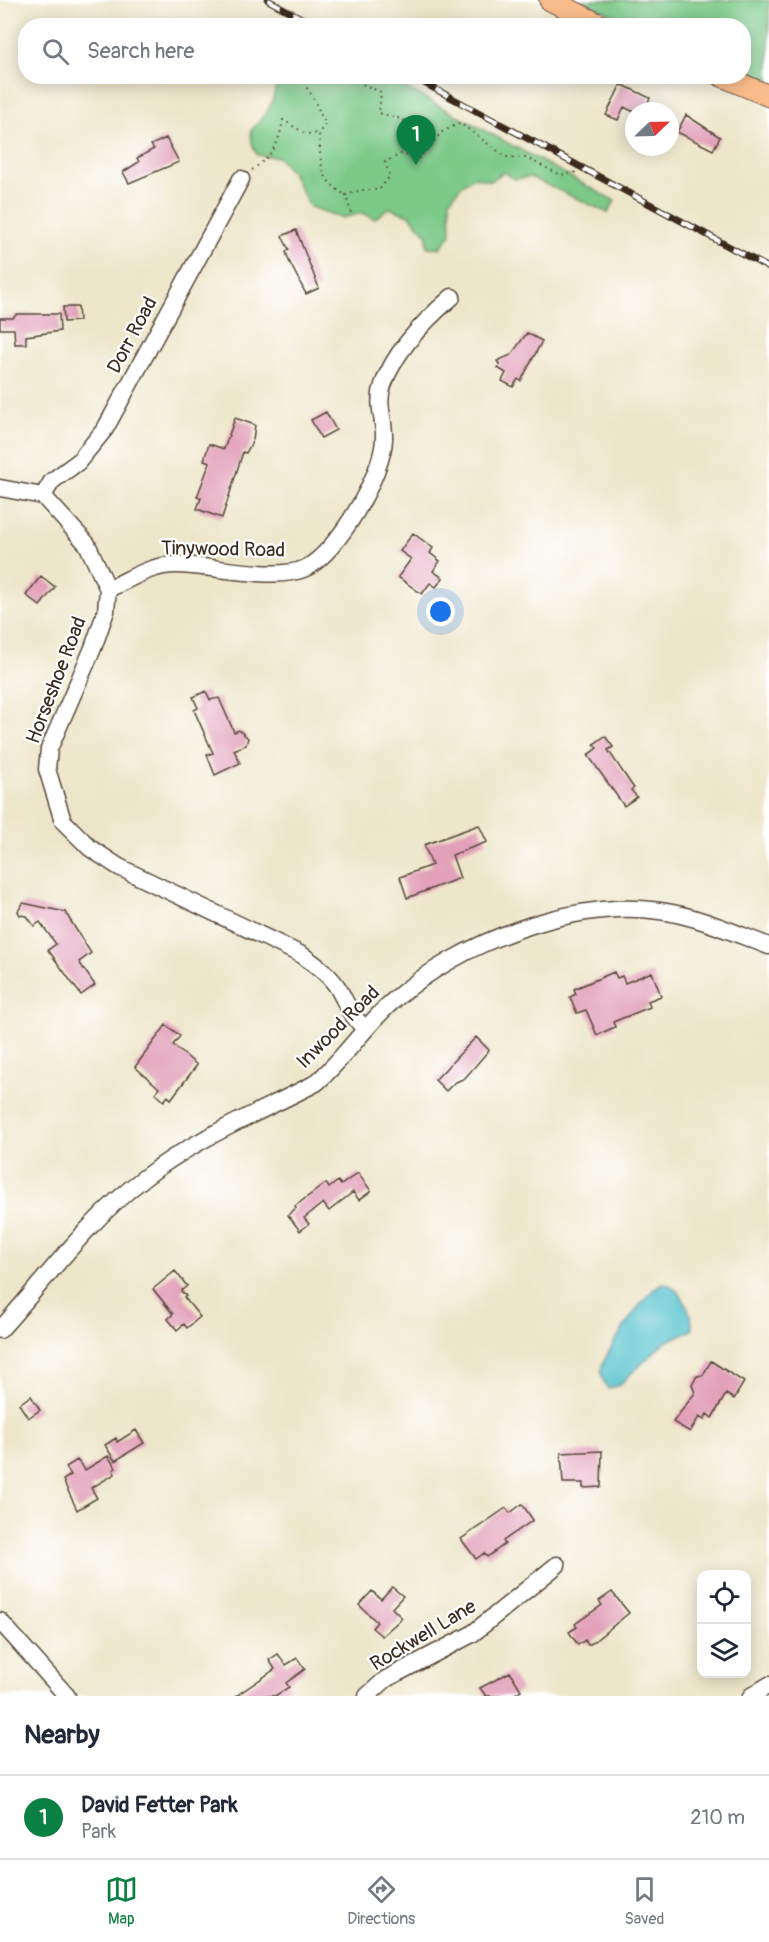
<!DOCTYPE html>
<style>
body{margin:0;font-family:Pangolin,sans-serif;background:#f2f2f3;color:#1f2937}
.controls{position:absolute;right:18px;bottom:18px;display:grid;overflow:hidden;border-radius:12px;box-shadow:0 3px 15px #0003}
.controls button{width:54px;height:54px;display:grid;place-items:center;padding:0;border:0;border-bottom:2px solid #e0e1e3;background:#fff;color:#1f2937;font:30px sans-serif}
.compass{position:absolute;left:625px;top:102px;width:54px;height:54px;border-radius:50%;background:#fff;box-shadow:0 3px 15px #0003;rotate:67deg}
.you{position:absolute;left:441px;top:612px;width:21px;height:21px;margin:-15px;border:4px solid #fff;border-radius:50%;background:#1a73e8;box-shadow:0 0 0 9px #1a73e833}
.badge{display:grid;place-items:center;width:39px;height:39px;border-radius:50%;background:#0b8043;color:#fff;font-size:20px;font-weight:700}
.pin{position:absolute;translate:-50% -50px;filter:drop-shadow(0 2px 3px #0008)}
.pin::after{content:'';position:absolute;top:32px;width:21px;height:18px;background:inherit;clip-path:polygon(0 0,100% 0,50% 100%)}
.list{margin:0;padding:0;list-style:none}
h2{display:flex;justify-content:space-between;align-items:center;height:78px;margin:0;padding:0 24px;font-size:26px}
h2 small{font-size:20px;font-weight:400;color:#747a83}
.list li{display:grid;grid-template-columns:39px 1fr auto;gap:18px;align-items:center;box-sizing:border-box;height:84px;padding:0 24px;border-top:2px solid #e0e1e3}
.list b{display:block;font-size:22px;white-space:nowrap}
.list p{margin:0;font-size:20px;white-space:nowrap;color:#747a83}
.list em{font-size:20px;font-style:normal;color:#747a83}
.icon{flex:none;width:33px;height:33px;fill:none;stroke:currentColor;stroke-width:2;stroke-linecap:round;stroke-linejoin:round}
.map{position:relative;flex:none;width:769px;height:1696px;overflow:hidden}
.search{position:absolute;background:#fff;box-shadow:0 3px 15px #0003;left:18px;right:18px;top:18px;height:66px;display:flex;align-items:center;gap:15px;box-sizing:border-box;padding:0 21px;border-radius:24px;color:#747a83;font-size:22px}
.sheet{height:162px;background:#fff}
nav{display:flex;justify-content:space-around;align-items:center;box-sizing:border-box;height:84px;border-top:2px solid #e0e1e3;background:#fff;font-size:16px;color:#747a83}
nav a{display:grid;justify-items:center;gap:3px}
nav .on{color:#0b8043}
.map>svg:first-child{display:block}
.green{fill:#7cc988;stroke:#5c7a53;stroke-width:1.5}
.water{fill:#56c2ce;stroke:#487676;stroke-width:1.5}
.building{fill:#e2a0b9}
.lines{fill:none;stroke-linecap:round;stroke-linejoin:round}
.minor-casing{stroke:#564638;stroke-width:19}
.major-casing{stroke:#564638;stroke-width:23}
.path{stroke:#564638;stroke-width:2;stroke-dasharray:1.5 4.5;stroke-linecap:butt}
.minor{stroke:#fff;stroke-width:16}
.major{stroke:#fabc8b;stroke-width:21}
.rail-casing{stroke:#3b2a1e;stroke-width:7}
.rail{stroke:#fff;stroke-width:4.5;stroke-dasharray:14;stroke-linecap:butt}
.labels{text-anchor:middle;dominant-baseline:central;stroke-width:4.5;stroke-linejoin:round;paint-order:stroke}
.street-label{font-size:20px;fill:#3b2a1e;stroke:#fff}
</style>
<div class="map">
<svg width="769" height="1696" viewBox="0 0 769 1696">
<rect width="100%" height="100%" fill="#fff"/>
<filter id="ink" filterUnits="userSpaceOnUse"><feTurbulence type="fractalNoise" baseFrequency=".0167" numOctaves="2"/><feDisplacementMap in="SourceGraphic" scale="12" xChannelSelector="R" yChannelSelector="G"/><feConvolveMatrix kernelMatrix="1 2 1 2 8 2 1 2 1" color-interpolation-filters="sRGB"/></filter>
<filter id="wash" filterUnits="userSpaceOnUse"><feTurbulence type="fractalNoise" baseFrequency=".008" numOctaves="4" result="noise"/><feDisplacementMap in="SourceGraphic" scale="24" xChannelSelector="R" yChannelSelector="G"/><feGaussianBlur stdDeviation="1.35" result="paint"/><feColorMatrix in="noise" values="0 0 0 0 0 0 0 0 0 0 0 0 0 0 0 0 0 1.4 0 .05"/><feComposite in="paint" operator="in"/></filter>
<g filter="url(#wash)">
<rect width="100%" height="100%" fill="#eee6ca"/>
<path class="green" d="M580,0H769V84L744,72V26L636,25Z
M275,77H386L615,201L608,213L530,177L514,179L504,172L491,181L474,177L461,186L450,200L451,234L440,248L427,247V234L409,215L389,208L374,219L362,213L342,218L310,207L292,173L278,157L257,155L252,144L251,130C266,117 278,98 275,77Z"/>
<path class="water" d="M663,1283C680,1286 693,1313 692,1330L665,1342L619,1385L608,1389C604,1383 599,1374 602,1366C608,1350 648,1287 663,1283Z"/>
<g id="blocks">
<path class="building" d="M621,84L650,98L644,111H632L624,107L618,120L606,115Z
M686,115L720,137L713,150L677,132Z
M166,138L179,162L129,183L123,172L139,162L137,158L154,149L151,145Z
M296,230L319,288L306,294L289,261L286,252L289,250L282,236Z
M63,307H78L79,321L64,322Z
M17,314H59L60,331L26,336V344H15L14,329H0V318H13Z
M527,333L542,341L521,381L518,379L513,387L502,381L506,373L498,368L500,365L497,361L511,355Z
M326,412L336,430L321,438L311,420Z
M235,418L255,425L253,440L246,453L243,452L222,518L197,509L201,498L197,497L210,462L204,460L209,444L224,449Z
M413,533L433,548L430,553L440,561L433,571L443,578L436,587L430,583L422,594L398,577L411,559L400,551Z
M41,576L55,587L40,606L26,595Z
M206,691L210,700L219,698L234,732L239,730L248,738L246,745L234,750L240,763L215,775L207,755L213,753L194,710L198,708L193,697Z
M605,736L613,747L608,750L631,784L634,788L631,790L637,797L624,806L588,755L597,748L594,744Z
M479,825L487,842L452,855L460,878L407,898L400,877L432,865L424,845Z
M23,903L65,912L91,953L79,962L95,985L81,995L48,950L56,944L40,922L34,926L27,916L20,915L18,911Z
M614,972L617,978L622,976L625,983L652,972L661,996L648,1001L650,1007L613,1022L615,1027L597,1035L586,1010L577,1013L570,997L576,994L574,989Z
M166,1025L180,1036L173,1045L197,1065L171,1099L168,1096L164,1101L155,1093L159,1088L135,1067Z
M476,1037L489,1050L465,1078L454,1083L446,1091L435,1080Z
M358,1173L371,1191L359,1200L353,1192L329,1211L323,1203L304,1218L309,1224L300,1231L288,1215L296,1208L295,1206L326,1183L329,1188L338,1181L341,1185Z
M175,1271L187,1286L181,1291L186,1296L184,1297L200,1317L187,1328L184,1324L177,1330L168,1319L173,1314L153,1289Z
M711,1361L744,1382L734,1399L726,1394L712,1418L707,1414L704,1420L699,1417L690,1432L673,1422L695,1393L692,1385L697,1376L703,1375Z
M31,1396L40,1410L28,1418L19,1404Z
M136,1430L144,1443L115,1461L105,1445L116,1438L117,1442Z
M602,1451L601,1487L583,1488V1483H563L561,1453Z
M108,1456L116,1468L113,1470L115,1474L91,1488L97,1498L77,1510L63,1480L71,1475L66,1467L77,1460L85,1470Z
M522,1504L533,1520L503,1541L505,1544L487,1557L484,1553L476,1559L461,1539L506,1508L510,1513Z
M392,1587L403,1596L392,1608L402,1618L382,1636L372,1628L377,1622L359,1605L372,1591L381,1599Z
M612,1592L629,1613L592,1643L588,1645L585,1640L578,1645L569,1632L577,1627L575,1624L602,1605L599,1601Z
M278,1654L286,1665L297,1658L305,1669L286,1683L289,1687L275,1696H236L275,1669L269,1660Z
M510,1672L521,1690L512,1696H486L480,1688Z"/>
</g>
</g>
<g filter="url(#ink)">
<use href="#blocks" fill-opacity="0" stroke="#564638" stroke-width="1.5"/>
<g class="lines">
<g class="minor-casing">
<path id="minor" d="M0,488L43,496L87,544L108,589L106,611L93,648L49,749L47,769L63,821L90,848L119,867L302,955C316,965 329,974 338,988C347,1004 351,1017 365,1028
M43,496L52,481L78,462L105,429L241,179
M108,589C131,579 150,565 176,565C210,565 276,582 306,568C338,552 383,474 384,439C385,419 376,405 383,385C395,351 425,320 452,297
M0,1330C47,1278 88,1220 144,1178C196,1138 258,1113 316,1083C345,1058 365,1025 394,1000C460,942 573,899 660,911C698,916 734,933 769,946
M0,1621L67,1696
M367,1696L386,1679L472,1634L557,1565
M751,1696L769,1685"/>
</g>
<g class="major-casing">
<path id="major" d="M550,0L602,26
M722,76L769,96"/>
</g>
<path class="path" d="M310,76L307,88C316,100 318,112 326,123L319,133C321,162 318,180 346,195
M354,76L364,85L381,92L379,113C405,120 415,121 432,144
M252,170C272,156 279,144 283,120L306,134L319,133
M351,213L346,195L361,190H379L390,176L385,162L401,154L419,158L442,132L460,123L506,157L526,158L561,175L578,172"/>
<use href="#minor" class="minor"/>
<use href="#major" class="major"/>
<g class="rail-casing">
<path id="rail" d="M268,0L316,26
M411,76L769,268"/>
</g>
<use href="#rail" class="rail"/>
</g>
</g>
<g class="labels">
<g class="street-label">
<text transform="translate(132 335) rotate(-62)">Dorr Road</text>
<text transform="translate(223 549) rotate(1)">Tinywood Road</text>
<text transform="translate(56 680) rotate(-69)">Horseshoe Road</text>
<text transform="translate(338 1027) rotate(-45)">Inwood Road</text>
<text transform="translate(423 1635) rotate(-31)">Rockwell Lane</text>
</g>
</g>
</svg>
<div class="controls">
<button><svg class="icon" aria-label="locate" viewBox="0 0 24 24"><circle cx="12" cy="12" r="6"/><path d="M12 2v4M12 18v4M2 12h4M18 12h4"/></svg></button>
<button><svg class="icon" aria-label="layers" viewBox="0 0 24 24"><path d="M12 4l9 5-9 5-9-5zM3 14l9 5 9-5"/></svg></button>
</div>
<svg class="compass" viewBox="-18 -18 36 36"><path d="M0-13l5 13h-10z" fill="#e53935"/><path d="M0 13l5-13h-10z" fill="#747a83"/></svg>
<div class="you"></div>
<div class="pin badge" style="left:416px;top:165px">1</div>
<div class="search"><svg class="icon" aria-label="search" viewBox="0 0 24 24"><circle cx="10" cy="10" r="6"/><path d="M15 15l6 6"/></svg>Search here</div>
</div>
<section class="sheet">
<h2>Nearby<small></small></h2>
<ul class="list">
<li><span class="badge">1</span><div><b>David Fetter Park</b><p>Park</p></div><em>210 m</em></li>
</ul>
</section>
<nav>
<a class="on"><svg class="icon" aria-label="map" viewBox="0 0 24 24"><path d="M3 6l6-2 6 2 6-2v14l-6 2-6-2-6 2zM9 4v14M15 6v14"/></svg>Map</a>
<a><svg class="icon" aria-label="directions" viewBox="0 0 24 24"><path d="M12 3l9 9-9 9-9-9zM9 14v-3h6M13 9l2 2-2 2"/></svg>Directions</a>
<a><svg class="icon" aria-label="saved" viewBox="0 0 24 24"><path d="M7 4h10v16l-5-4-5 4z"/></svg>Saved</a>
</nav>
